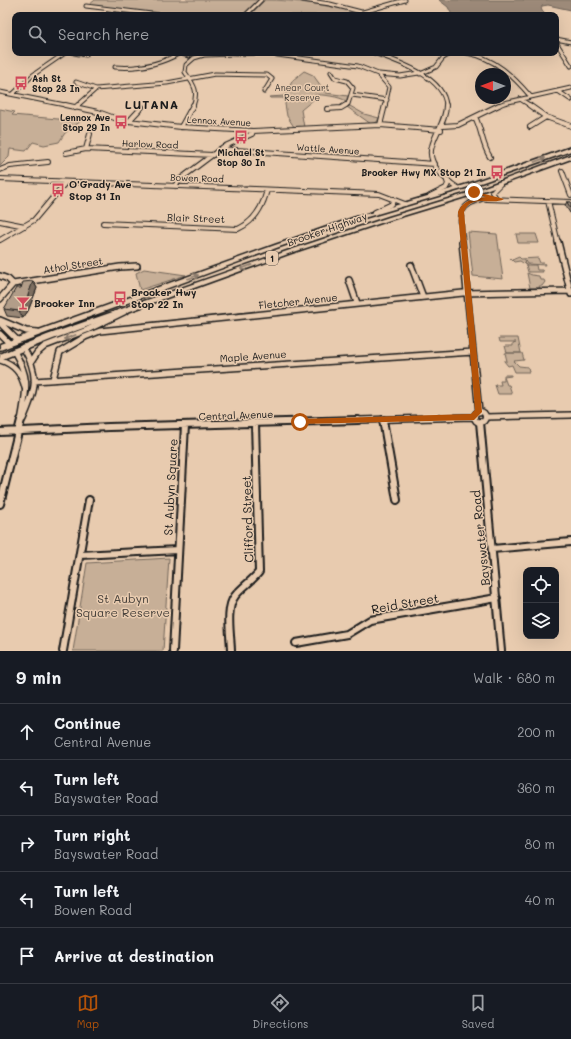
<!DOCTYPE html>
<meta charset="utf-8">
<style>
body{margin:0;font-family:Mali,sans-serif;background:#242831;color:#f1f3f6}
.controls{position:absolute;right:12px;bottom:12px;display:grid;overflow:hidden;border-radius:8px;box-shadow:0 4px 16px #0002}
.controls button{width:36px;height:36px;display:grid;place-items:center;padding:0;border:0;border-bottom:1px solid #363941;background:#171b24;color:#f1f3f6;font:20px sans-serif}
.compass{position:absolute;left:475px;top:68px;width:36px;height:36px;border-radius:50%;background:#171b24;box-shadow:0 4px 16px #0002;rotate:270deg}
.stop{position:absolute;width:12px;height:12px;margin:-9px;border:3px solid #b45309;border-radius:50%;background:#fff}
.stop.end{background:#b45309;border-color:#fff;box-shadow:0 1px 4px #0008}
.list{margin:0;padding:0;list-style:none}
h2{display:flex;justify-content:space-between;align-items:center;height:52px;margin:0;padding:0 16px;font-size:17px}
h2 small{font-size:13px;font-weight:400;color:#9ea1a6}
.list li{display:grid;grid-template-columns:26px 1fr auto;gap:12px;align-items:center;box-sizing:border-box;height:56px;padding:0 16px;border-top:1px solid #363941}
.list b{display:block;font-size:15px;white-space:nowrap}
.list p{margin:0;font-size:13px;white-space:nowrap;color:#9ea1a6}
.list em{font-size:13px;font-style:normal;color:#9ea1a6}
.icon{flex:none;width:22px;height:22px;fill:none;stroke:currentColor;stroke-width:2;stroke-linecap:round;stroke-linejoin:round}
.map{position:relative;flex:none;width:571px;height:651px;overflow:hidden}
.search{position:absolute;background:#171b24;box-shadow:0 4px 16px #0002;left:12px;right:12px;top:12px;height:44px;display:flex;align-items:center;gap:10px;box-sizing:border-box;padding:0 14px;border-radius:8px;color:#9ea1a6;font-size:15px}
.sheet{height:332px;background:#171b24}
nav{display:flex;justify-content:space-around;align-items:center;box-sizing:border-box;height:56px;border-top:1px solid #363941;background:#171b24;font-size:11px;color:#9ea1a6}
nav a{display:grid;justify-items:center;gap:2px}
nav .on{color:#b45309}
.map>svg:first-child{display:block}
.green{fill:#c7af97;stroke:#72665a}
.water{fill:#9d8a79;stroke:#695e54}
.lines{fill:none;stroke-linecap:round;stroke-linejoin:round}
.minor-far3-casing{stroke:#1c1c1c;stroke-width:5}
.minor-far2-casing{stroke:#1c1c1c;stroke-width:6}
.minor-far1-casing{stroke:#1c1c1c;stroke-width:8}
.minor-casing{stroke:#1c1c1c;stroke-width:10}
.highway-casing{stroke:#1c1c1c;stroke-width:3}
.minor-far3{stroke:#e8cbaf;stroke-width:3}
.minor-far2{stroke:#e8cbaf;stroke-width:4}
.minor-far1{stroke:#e8cbaf;stroke-width:5}
.minor{stroke:#e8cbaf;stroke-width:6}
.highway{fill:#e8cbaf;fill-rule:evenodd}
.wall{fill:#998776;stroke:#1c1c1c}
.shaded-wall{fill:#7d6e60;stroke:#1c1c1c}
.building{fill:#b29d89;stroke:#1c1c1c}
.oneway{stroke:#8c7c6d}
.route{fill:#b45309}
.labels{text-anchor:middle;dominant-baseline:central;stroke-width:3;stroke-linejoin:round;paint-order:stroke}
.far-poi-label{font-size:9px;font-weight:bold;fill:#1c1c1c;stroke:#e8cbaf;text-anchor:end}
.far-park-label{font-size:9px;fill:#47413b;stroke:#e8cbaf}
.far-street-label{font-size:9px;fill:#1c1c1c;stroke:#e8cbaf}
.shield{fill:#e8cbaf;stroke:#595048;stroke-width:1}
.shield-label{font-size:9px;font-weight:bold;fill:#1c1c1c}
.poi-label{font-size:10px;font-weight:bold;fill:#1c1c1c;stroke:#e8cbaf;text-anchor:start}
.street-label{font-size:10px;fill:#1c1c1c;stroke:#e8cbaf}
.far-district-label{font-size:12px;font-weight:bold;letter-spacing:1px;fill:#1c1c1c;stroke:#e8cbaf}
.near-street-label{font-size:12px;fill:#1c1c1c;stroke:#e8cbaf}
.near-park-label{font-size:12px;fill:#47413b;stroke:#e8cbaf}
</style>
<div class="map">
<svg width="571" height="651" viewBox="0 0 571 651">
<rect width="100%" height="100%" fill="#e8cbaf"/>
<filter id="ink" filterUnits="userSpaceOnUse"><feTurbulence type="fractalNoise" baseFrequency=".025" numOctaves="2"/><feDisplacementMap in="SourceGraphic" scale="8" xChannelSelector="R" yChannelSelector="G"/><feConvolveMatrix kernelMatrix="1 2 1 2 8 2 1 2 1" color-interpolation-filters="sRGB"/></filter>
<g filter="url(#ink)">
<path class="green" d="M95,0H258L242,15H171L89,5Z
M265,0C296,0 326,5 356,12L353,15H250Z
M304,71L313,75L326,93L348,96L346,101C341,97 321,94 315,95L313,100L301,110L304,127H294L287,116L284,98H270L269,97L284,96L293,80Z
M350,106L364,114L379,118L377,122L371,124L347,107Z
M0,109L15,112L12,115L81,121L65,133L59,142L44,145L33,142L26,151L10,149L9,157L0,166Z
M468,232L497,234L503,279L473,276Z
M516,234H536L539,243H518Z
M519,257L521,259L538,258L540,263H544L545,265L527,264L524,259L525,265H536L537,270H542L543,272H528L526,265L520,261L514,262L510,258L512,260Z
M144,269L186,275L140,290L136,273Z
M527,273L532,275L539,276L540,280H544L545,282L542,286H539L540,288H530Z
M499,338H518L521,353H507L505,346H513V343L516,342H500Z
M505,353H522L524,360L514,361L519,366L528,367L529,372H515L512,365L508,366L504,361H507Z
M504,375H511V376L504,377L507,385H509L512,394H498L495,385H501L500,381H504Z
M169,558L163,651H73L87,563Z"/>
<path class="water" d="M439,0H571V10L548,5L542,6C540,10 543,12 546,15H452L448,7Z"/>
<g class="lines">
<g class="minor-far3-casing">
<path id="minor-far3" d="M303,0L330,4L373,15
M86,6L160,15
M363,12L405,0
M246,15L261,0
M556,39L571,42
M556,42L571,66
M74,53L86,55
M179,53L189,56
M374,53C397,61 445,77 446,106
M467,53C495,58 513,76 531,97
M115,67C139,69 159,65 180,53
M331,72L335,78L347,81L353,88L348,104L344,106
M379,74L400,76L419,73
M420,74L436,67L443,58L450,54
M76,82L96,89
M558,91L571,100
M0,92L70,106
M13,94L33,75L65,53
M352,95L387,100
M520,99L531,106
M77,106L96,89L167,83L215,74L267,75L272,79L264,92
M193,106C199,91 194,85 185,72L186,65L194,58L204,55L263,53L358,66L378,74L389,87L385,106
M497,106L504,103L571,88"/>
</g>
<g class="minor-far2-casing">
<path id="minor-far2" d="M65,105L98,112L120,120L181,127L253,131L380,125L441,130
M446,105C446,121 436,131 432,146C426,163 445,180 458,188
M529,105L546,117L571,126
M75,108L78,105
M327,109L341,108L346,105
M475,117C482,130 482,145 490,157
M129,121L142,107
M380,125L385,105
M443,126L458,125L499,105
M181,127L193,105
M530,127L546,117
M86,149L90,134
M220,149L435,164
M66,153L86,149L213,155
M0,170L10,166L48,162
M562,171L571,195
M0,179L379,194L405,204
M175,186L179,180L223,147L252,134L253,131
M470,194L487,199L571,202
M430,196L446,188L448,184L447,181
M496,198L492,192L500,184
M548,201L558,243
M375,212L392,204L393,199
M0,221L25,226
M103,223L238,229C254,222 263,206 267,190
M0,240L34,220L66,182
M463,243C460,217 455,205 485,198"/>
</g>
<g class="minor-far1-casing">
<path id="minor-far1" d="M462,242L479,412
M558,242L571,294
M411,265L423,297
M0,276L8,279L13,284L0,299
M349,280L357,303
M13,284L120,267L137,266
M0,320L26,331L38,332
M0,323L17,340
M0,334L9,343
M23,347C40,375 36,390 23,419
M14,351C31,380 26,390 21,421
M0,360C14,364 22,374 25,388
M31,362L37,353L45,346L87,330L124,312
M53,379L60,352L85,337L100,331L463,293L571,291
M34,381L473,352
M474.5 417a5.5 5.5 0 1 1 11 0a5.5 5.5 0 1 1-11 0Z
M486,417L571,415
M322,421L473,417"/>
</g>
<g class="minor-casing">
<path id="minor" d="M383,420L397,500
M480,422L501,651
M0,432L109,427L358,420
M0,504L21,420
M492,549L571,542
M80,555L178,550
M296,643L347,634L370,620L497,598
M63,651L89,500
M173,651L185,425
M231,651C231,637 225,608 235,596C242,587 252,581 259,572L255,423"/>
</g>
<g class="highway-casing">
<path id="highway" d="M571,147V151L472,186L357,220L279,247L0,350V344L275,245L353,218L468,184Z
M571,155V159L472,195L393,219L291,253L53,339L0,360V354L47,335L287,251L389,217L468,193Z"/>
</g>
<use href="#minor-far3" class="minor-far3"/>
<use href="#minor-far2" class="minor-far2"/>
<use href="#minor-far1" class="minor-far1"/>
<use href="#minor" class="minor"/>
<use href="#highway" class="highway"/>
</g>
<path class="wall" d="M567,202H571V213H570L565,205Z
M33,281L37,288L28,311L23,318L7,316L4,309L21,288Z"/>
<path class="shaded-wall" d="M33,281L37,288L28,311L23,318L19,311Z"/>
<path class="building" d="M567,202H571V209Z
M33,281L25,304L19,311L4,309L16,288H21L23,282Z"/>
<defs><path id="oneway-shaft" d="M-6 0H5M1.5-3L5.5 0L1.5 3" fill="none" stroke-width="1.6" stroke-linecap="round" stroke-linejoin="round"/></defs>
<g class="oneway">
<use href="#oneway-shaft" transform="translate(540 160) rotate(-20)"/>
<use href="#oneway-shaft" transform="translate(246 267) rotate(160)"/>
<use href="#oneway-shaft" transform="translate(193 277) rotate(-20)"/>
<use href="#oneway-shaft" transform="translate(70 337) rotate(160)"/>
</g>
</g>
<path class="route" d="M473,191L504,199C493,206 471,193 464,212L482,412L474,420L297,424L296,422L300,419L471,414L475,410L458,212C463,200 475,198 486,197L473,193Z"/>
<defs>
<g id="bus-bare" transform="scale(1.08)"><path d="M-5-6H5V4H4V6H2V4H-2V6H-4V4H-5ZM-3.5-4V0h7V-4ZM-3.5 1.2v1.5H-2V1.2ZM2 1.2v1.5H3.5V1.2Z" fill="#d1495b" stroke="#e8cbaf" stroke-width="2.5" paint-order="stroke"/></g>
<g id="bar-bare" transform="scale(1.08)"><path d="M-6-5H6L.8 .8V4.5H3.5V6h-7V4.5H-.8V.8Z" fill="#d1495b" stroke="#e8cbaf" stroke-width="2.5" paint-order="stroke"/></g>
</defs>
<g fill-rule="evenodd">
<use href="#bus-bare" x="21" y="83"/>
<use href="#bus-bare" x="121" y="122"/>
<use href="#bus-bare" x="241" y="137"/>
<use href="#bus-bare" x="497" y="172"/>
<use href="#bus-bare" x="58" y="190"/>
<use href="#bus-bare" x="120" y="298"/>
<use href="#bar-bare" x="23" y="303"/>
</g>
<g class="labels">
<g class="far-poi-label">
<text x="32" y="78" text-anchor="start">Ash St<tspan x="32" dy="10">Stop 28 In</tspan></text>
<text x="110" y="117">Lennox Ave<tspan x="110" dy="10">Stop 29 In</tspan></text>
<text x="241" y="152" text-anchor="middle">Michael St<tspan x="241" dy="10">Stop 30 In</tspan></text>
<text x="486" y="172">Brooker Hwy MX Stop 21 In</text>
</g>
<g class="far-park-label">
<text x="302" y="87">Anear Court<tspan x="302" dy="10">Reserve</tspan></text>
</g>
<g class="far-street-label">
<text transform="translate(219 121) rotate(3)">Lennox Avenue</text>
<text transform="translate(150 144) rotate(2)">Harlow Road</text>
<text transform="translate(328 149) rotate(4)">Wattle Avenue</text>
<text transform="translate(197 178) rotate(2)">Bowen Road</text>
</g>
<rect class="shield" x="266" y="251" width="12" height="14" rx="3"/>
<g class="shield-label">
<text x="272" y="258">1</text>
</g>
<g class="poi-label">
<text x="69" y="184">O'Grady Ave<tspan x="69" dy="12">Stop 31 In</tspan></text>
<text x="131" y="292">Brooker Hwy<tspan x="131" dy="12">Stop 22 In</tspan></text>
<text x="34" y="303">Brooker Inn</text>
</g>
<g class="street-label">
<text transform="translate(196 218) rotate(2)">Blair Street</text>
<text transform="translate(327 229) rotate(-19)">Brooker Highway</text>
<text transform="translate(73 265) rotate(-9)">Athol Street</text>
<text transform="translate(298 301) rotate(-6)">Fletcher Avenue</text>
<text transform="translate(253 356) rotate(-4)">Maple Avenue</text>
<text transform="translate(236 415) rotate(-2)">Central Avenue</text>
</g>
<g class="far-district-label">
<text x="152" y="104">LUTANA</text>
</g>
<g class="near-street-label">
<text transform="translate(170 487) rotate(-87)">St Aubyn Square</text>
<text transform="translate(247 519) rotate(-92)">Clifford Street</text>
<text transform="translate(480 538) rotate(-96)">Bayswater Road</text>
<text transform="translate(405 603) rotate(-10)">Reid Street</text>
</g>
<g class="near-park-label">
<text x="123" y="598">St Aubyn<tspan x="123" dy="14">Square Reserve</tspan></text>
</g>
</g>
</svg>
<div class="controls">
<button><svg class="icon" aria-label="locate" viewBox="0 0 24 24"><circle cx="12" cy="12" r="6"/><path d="M12 2v4M12 18v4M2 12h4M18 12h4"/></svg></button>
<button><svg class="icon" aria-label="layers" viewBox="0 0 24 24"><path d="M12 4l9 5-9 5-9-5zM3 14l9 5 9-5"/></svg></button>
</div>
<svg class="compass" viewBox="-18 -18 36 36"><path d="M0-13l5 13h-10z" fill="#e53935"/><path d="M0 13l5-13h-10z" fill="#9ea1a6"/></svg>
<div class="stop" style="left:300px;top:422px"></div>
<div class="stop end" style="left:474px;top:192px"></div>
<div class="search"><svg class="icon" aria-label="search" viewBox="0 0 24 24"><circle cx="10" cy="10" r="6"/><path d="M15 15l6 6"/></svg>Search here</div>
</div>
<section class="sheet">
<h2>9 min<small>Walk · 680 m</small></h2>
<ul class="list">
<li><svg class="icon" aria-label="ahead" viewBox="0 0 24 24"><path d="M12 20V5M6 11l6-6 6 6"/></svg><div><b>Continue</b><p>Central Avenue</p></div><em>200 m</em></li>
<li><svg class="icon" aria-label="left" viewBox="0 0 24 24"><path d="M17 20v-9H6M10 6l-5 5 5 5"/></svg><div><b>Turn left</b><p>Bayswater Road</p></div><em>360 m</em></li>
<li><svg class="icon" aria-label="right" viewBox="0 0 24 24"><path d="M7 20v-9h11M14 6l5 5-5 5"/></svg><div><b>Turn right</b><p>Bayswater Road</p></div><em>80 m</em></li>
<li><svg class="icon" aria-label="left" viewBox="0 0 24 24"><path d="M17 20v-9H6M10 6l-5 5 5 5"/></svg><div><b>Turn left</b><p>Bowen Road</p></div><em>40 m</em></li>
<li><svg class="icon" aria-label="arrive" viewBox="0 0 24 24"><path d="M6 21V4h12l-3 4 3 4H6"/></svg><div><b>Arrive at destination</b></div></li>
</ul>
</section>
<nav>
<a class="on"><svg class="icon" aria-label="map" viewBox="0 0 24 24"><path d="M3 6l6-2 6 2 6-2v14l-6 2-6-2-6 2zM9 4v14M15 6v14"/></svg>Map</a>
<a><svg class="icon" aria-label="directions" viewBox="0 0 24 24"><path d="M12 3l9 9-9 9-9-9zM9 14v-3h6M13 9l2 2-2 2"/></svg>Directions</a>
<a><svg class="icon" aria-label="saved" viewBox="0 0 24 24"><path d="M7 4h10v16l-5-4-5 4z"/></svg>Saved</a>
</nav>
